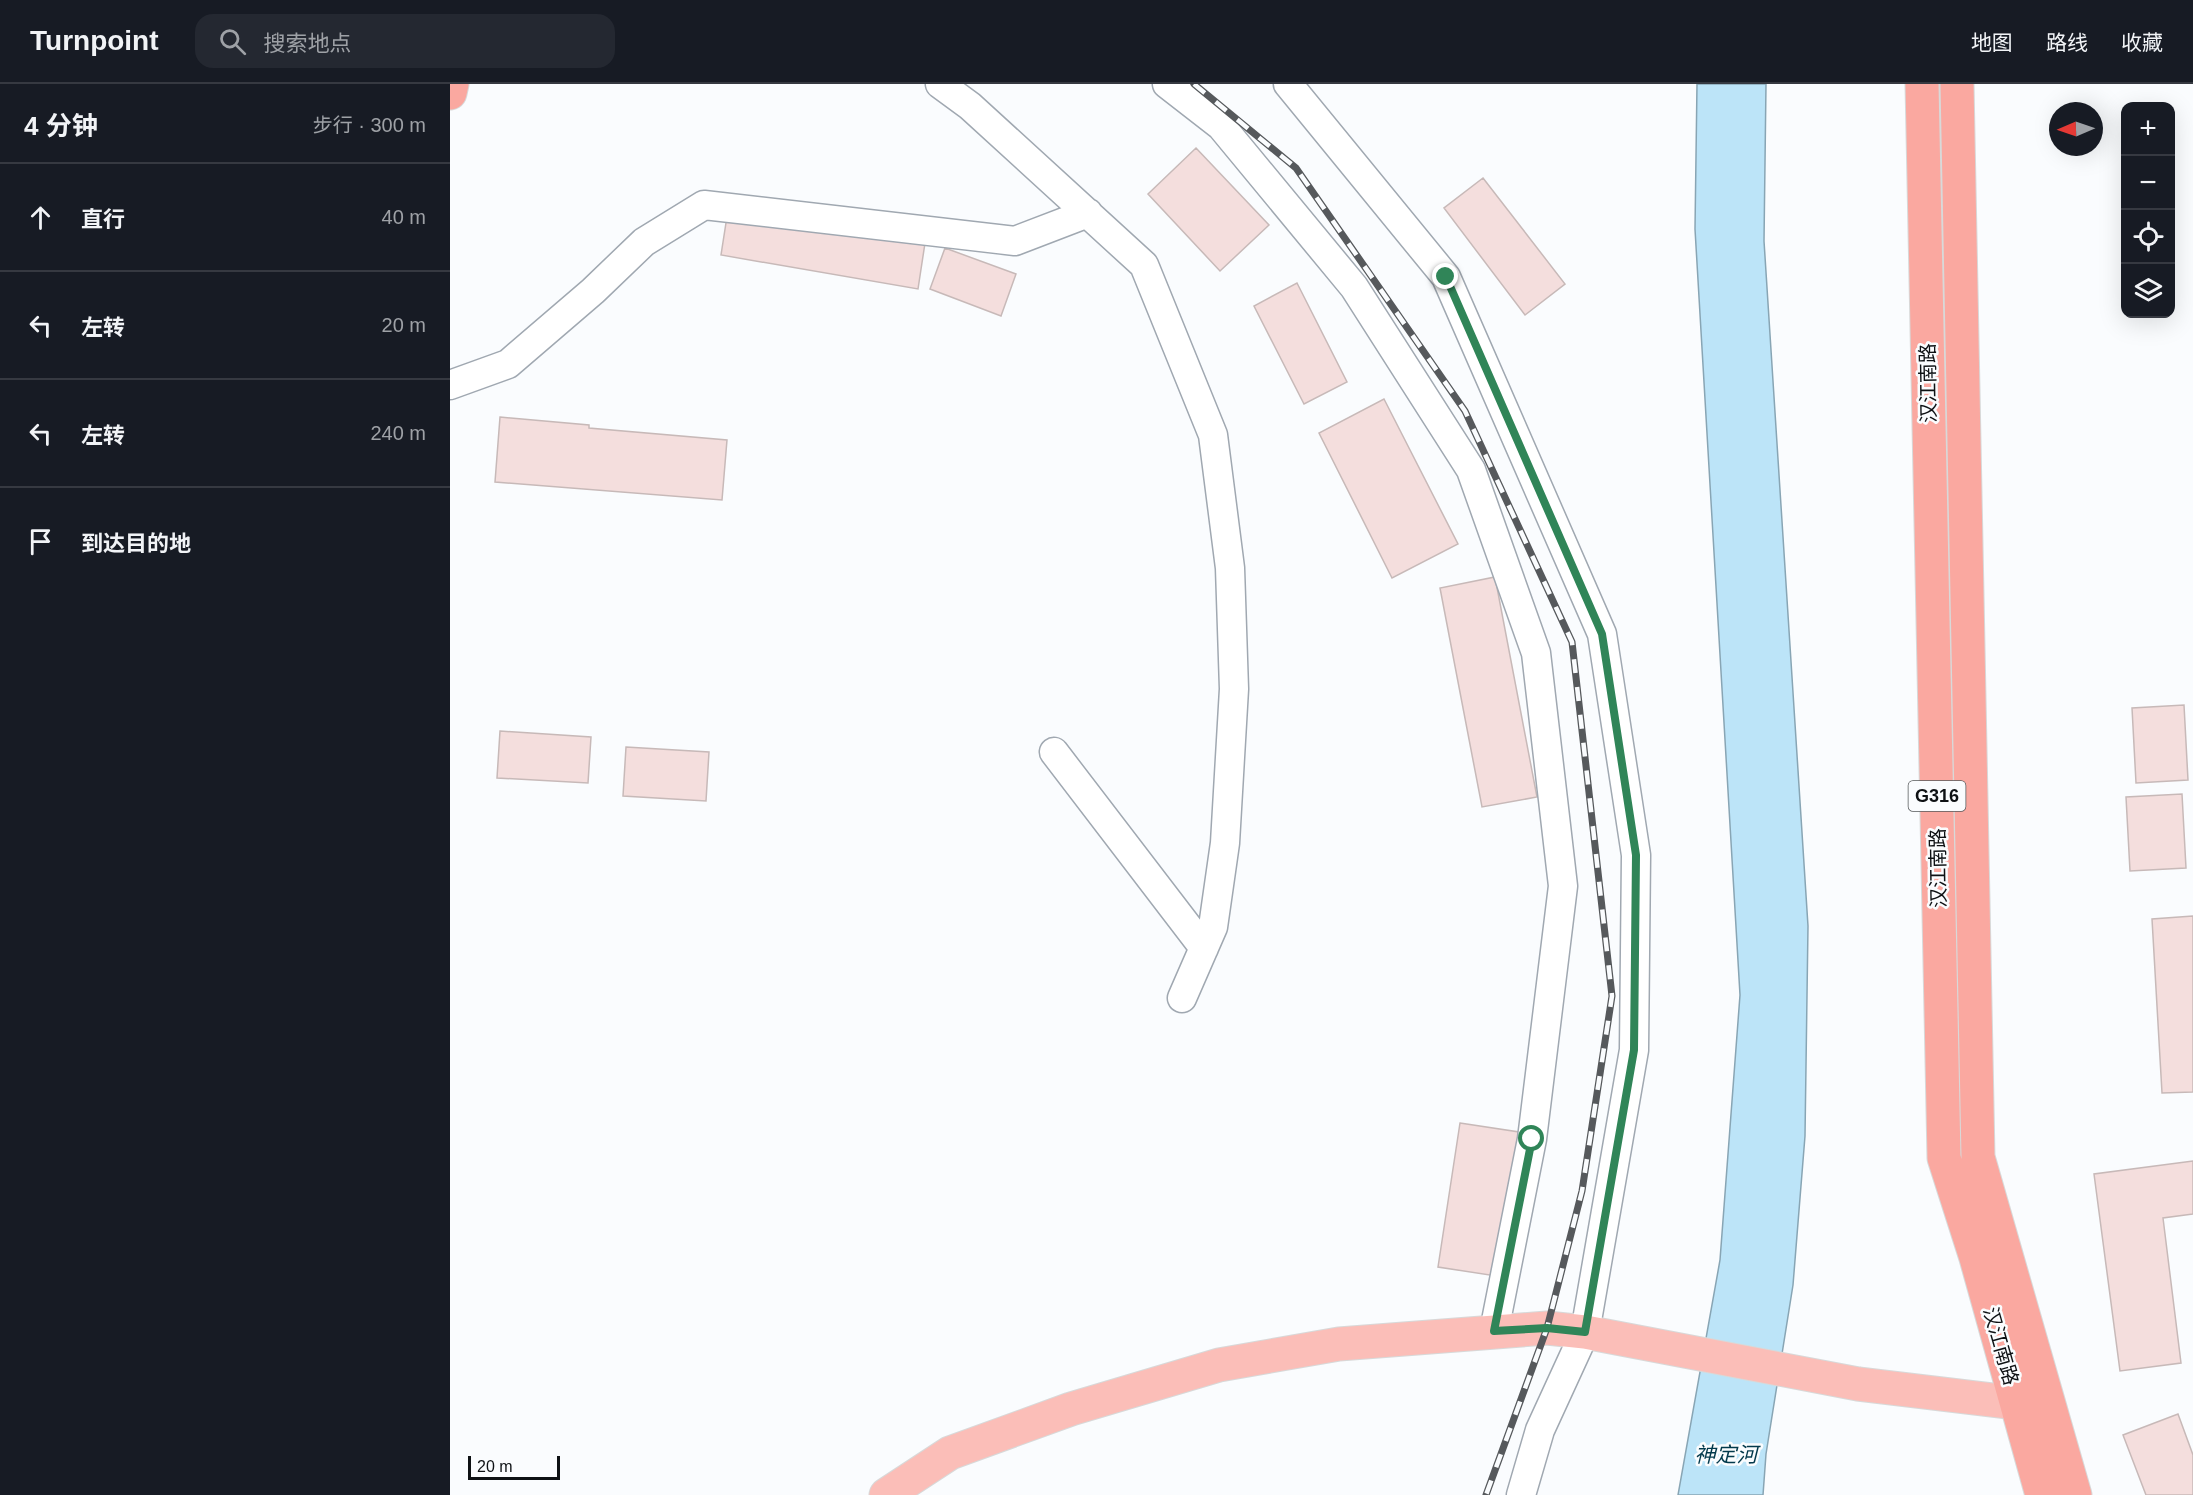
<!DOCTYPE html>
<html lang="zh">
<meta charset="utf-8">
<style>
body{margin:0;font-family:Helvetica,"Noto Sans SC",sans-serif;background:#242831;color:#f1f3f6}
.controls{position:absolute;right:18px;top:18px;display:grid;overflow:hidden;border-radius:12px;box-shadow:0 6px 24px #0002}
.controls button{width:54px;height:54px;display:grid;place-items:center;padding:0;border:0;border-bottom:2px solid #363941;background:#171b24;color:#f1f3f6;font:30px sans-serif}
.compass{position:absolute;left:1599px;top:18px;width:54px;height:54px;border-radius:50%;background:#171b24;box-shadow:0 6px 24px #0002;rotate:268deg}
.scale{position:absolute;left:18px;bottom:15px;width:92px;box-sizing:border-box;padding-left:6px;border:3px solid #0e1114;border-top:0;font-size:16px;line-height:21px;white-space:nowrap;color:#0e1114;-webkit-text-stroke:4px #fafcfe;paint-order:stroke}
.stop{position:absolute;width:18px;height:18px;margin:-14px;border:4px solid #308558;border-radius:50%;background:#fff}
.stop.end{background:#308558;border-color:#fff;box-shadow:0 2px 6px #0008}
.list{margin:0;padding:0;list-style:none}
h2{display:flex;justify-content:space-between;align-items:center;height:78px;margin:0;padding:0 24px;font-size:26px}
h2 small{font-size:20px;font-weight:400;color:#9ea1a6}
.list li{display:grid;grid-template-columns:39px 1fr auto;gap:18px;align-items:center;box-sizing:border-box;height:108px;padding:0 24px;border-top:2px solid #363941}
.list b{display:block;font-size:22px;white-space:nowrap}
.list em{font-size:20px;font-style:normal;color:#9ea1a6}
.icon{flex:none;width:33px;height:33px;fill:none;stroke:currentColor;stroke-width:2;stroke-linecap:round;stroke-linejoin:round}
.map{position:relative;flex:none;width:1743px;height:1411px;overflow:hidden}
header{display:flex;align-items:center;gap:36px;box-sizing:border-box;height:84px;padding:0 30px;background:#171b24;border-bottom:2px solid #363941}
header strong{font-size:28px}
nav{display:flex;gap:33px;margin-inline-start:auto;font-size:21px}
.search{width:420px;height:54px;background:#242831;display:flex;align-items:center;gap:15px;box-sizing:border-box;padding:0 21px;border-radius:18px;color:#9ea1a6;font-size:22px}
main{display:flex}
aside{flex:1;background:#171b24}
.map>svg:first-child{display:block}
.water{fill:#bce4f8;stroke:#88a5b4;stroke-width:1.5}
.building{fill:#f4dedd;stroke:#c7b9b8;stroke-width:1.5}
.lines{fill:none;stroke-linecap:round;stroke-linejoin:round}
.minor-casing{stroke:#a0a8b1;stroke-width:31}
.primary-casing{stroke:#d8d9d9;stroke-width:35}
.trunk-casing{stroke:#d8d9d9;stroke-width:35}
.minor{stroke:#fff;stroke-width:28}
.primary{stroke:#fbbeb8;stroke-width:33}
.trunk{stroke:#faa8a0;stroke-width:33}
.rail-casing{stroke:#56595c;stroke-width:7}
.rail{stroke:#fafcfe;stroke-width:4.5;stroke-dasharray:14;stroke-linecap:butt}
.route{stroke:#308558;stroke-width:8}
.labels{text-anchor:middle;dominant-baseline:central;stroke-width:5;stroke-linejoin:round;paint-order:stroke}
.shield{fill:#fafcfe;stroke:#55585a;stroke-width:1.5}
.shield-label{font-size:18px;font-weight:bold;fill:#0e1114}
.street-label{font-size:20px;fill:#0e1114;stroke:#fafcfe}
.water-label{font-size:21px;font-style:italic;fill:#02394c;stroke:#fafcfe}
</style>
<header>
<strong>Turnpoint</strong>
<div class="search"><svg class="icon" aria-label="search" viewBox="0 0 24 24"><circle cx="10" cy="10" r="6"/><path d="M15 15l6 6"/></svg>搜索地点</div>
<nav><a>地图</a><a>路线</a><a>收藏</a></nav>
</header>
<main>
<aside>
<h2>4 分钟<small>步行 · 300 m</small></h2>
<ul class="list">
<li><svg class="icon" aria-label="ahead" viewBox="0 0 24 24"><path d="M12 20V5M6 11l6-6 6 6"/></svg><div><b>直行</b></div><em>40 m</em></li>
<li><svg class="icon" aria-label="left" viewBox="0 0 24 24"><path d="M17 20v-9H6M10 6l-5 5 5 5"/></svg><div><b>左转</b></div><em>20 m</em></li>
<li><svg class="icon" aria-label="left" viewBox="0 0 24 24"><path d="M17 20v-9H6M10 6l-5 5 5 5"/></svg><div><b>左转</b></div><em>240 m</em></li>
<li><svg class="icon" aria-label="arrive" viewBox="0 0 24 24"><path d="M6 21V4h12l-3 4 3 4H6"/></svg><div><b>到达目的地</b></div></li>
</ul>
</aside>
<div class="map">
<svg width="1743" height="1411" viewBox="0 0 1743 1411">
<rect width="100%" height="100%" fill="#fafcfe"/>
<path class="water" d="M1247,0H1316L1314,157L1358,842L1355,1052L1343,1201L1316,1370L1313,1411H1228L1270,1176L1290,911L1245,145Z"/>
<path class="building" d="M746,64L819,141L770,187L698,110Z
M1033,94L1115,200L1075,231L994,124Z
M278,126L475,159L468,205L271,171Z
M495,164L566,190L551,232L480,205Z
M847,199L897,298L854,320L804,222Z
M934,315L1008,460L942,494L869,349Z
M50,333L139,341V344L277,356L272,416L45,398Z
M1045,493L1087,713L1032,723L990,504Z
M1734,621L1738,696L1686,699L1682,624Z
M50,647L141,653L138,699L47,694Z
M176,663L259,668L256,717L173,712Z
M1732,710L1736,784L1680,787L1676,713Z
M1743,832V1008L1712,1009L1702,835Z
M1010,1039L1069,1048L1046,1192L988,1183Z
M1743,1077V1130L1713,1134L1731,1279L1670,1287L1644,1090Z
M1728,1330L1743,1371V1411H1696L1673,1351Z"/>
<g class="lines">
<g class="minor-casing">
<path id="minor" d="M490,0L520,22L694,181L763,351L780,484L784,605L775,759L763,843L732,914
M717,0L771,42L904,203L1021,386L1086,569L1113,802L1082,1055L1044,1247
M838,0L996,193L1152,550L1186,771L1184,966L1135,1248L1090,1346L1071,1411
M0,301L58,280L143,207L194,158L254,121L565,157L638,129
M604,668L754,864"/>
</g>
<g class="primary-casing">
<path id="primary" d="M436,1411L500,1369L621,1325L769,1281L889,1260L1097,1244L1135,1248L1408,1300L1567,1319L1593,1325"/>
</g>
<g class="trunk-casing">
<path id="trunk" d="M1472,0L1494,1074L1526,1174L1592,1411
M1507,0L1528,1073L1625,1411
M0,9L2,0"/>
</g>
<use href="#minor" class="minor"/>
<use href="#primary" class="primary"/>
<use href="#trunk" class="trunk"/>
<g class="rail-casing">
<path id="rail" d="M744,0L846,84L1015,327L1122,558L1162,912L1132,1107L1097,1244L1036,1411"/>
</g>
<use href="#rail" class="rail"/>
</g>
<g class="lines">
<path class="route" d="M996,193L1152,550L1186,771L1184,966L1135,1248L1097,1244L1044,1247L1082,1055"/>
</g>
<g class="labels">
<rect class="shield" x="1458.5" y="697" width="57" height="30" rx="4.5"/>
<g class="shield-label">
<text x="1487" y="712">G316</text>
</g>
<g class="street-label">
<text transform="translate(1478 299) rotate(-91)">汉江南路</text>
<text transform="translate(1488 784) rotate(-91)">汉江南路</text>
<text transform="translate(1551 1262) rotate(74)">汉江南路</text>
</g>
<g class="water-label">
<text x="1276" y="1370">神定河</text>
</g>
</g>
</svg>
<div class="controls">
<button>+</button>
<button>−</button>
<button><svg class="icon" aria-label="locate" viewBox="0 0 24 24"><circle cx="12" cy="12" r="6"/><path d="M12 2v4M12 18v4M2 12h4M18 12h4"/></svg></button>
<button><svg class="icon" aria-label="layers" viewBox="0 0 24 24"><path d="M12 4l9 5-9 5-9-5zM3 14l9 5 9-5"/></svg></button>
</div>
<svg class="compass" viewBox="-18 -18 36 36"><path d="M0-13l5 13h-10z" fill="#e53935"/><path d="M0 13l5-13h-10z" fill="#9ea1a6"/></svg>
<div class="scale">20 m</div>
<div class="stop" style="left:1082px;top:1055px"></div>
<div class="stop end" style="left:996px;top:193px"></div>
</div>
</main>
